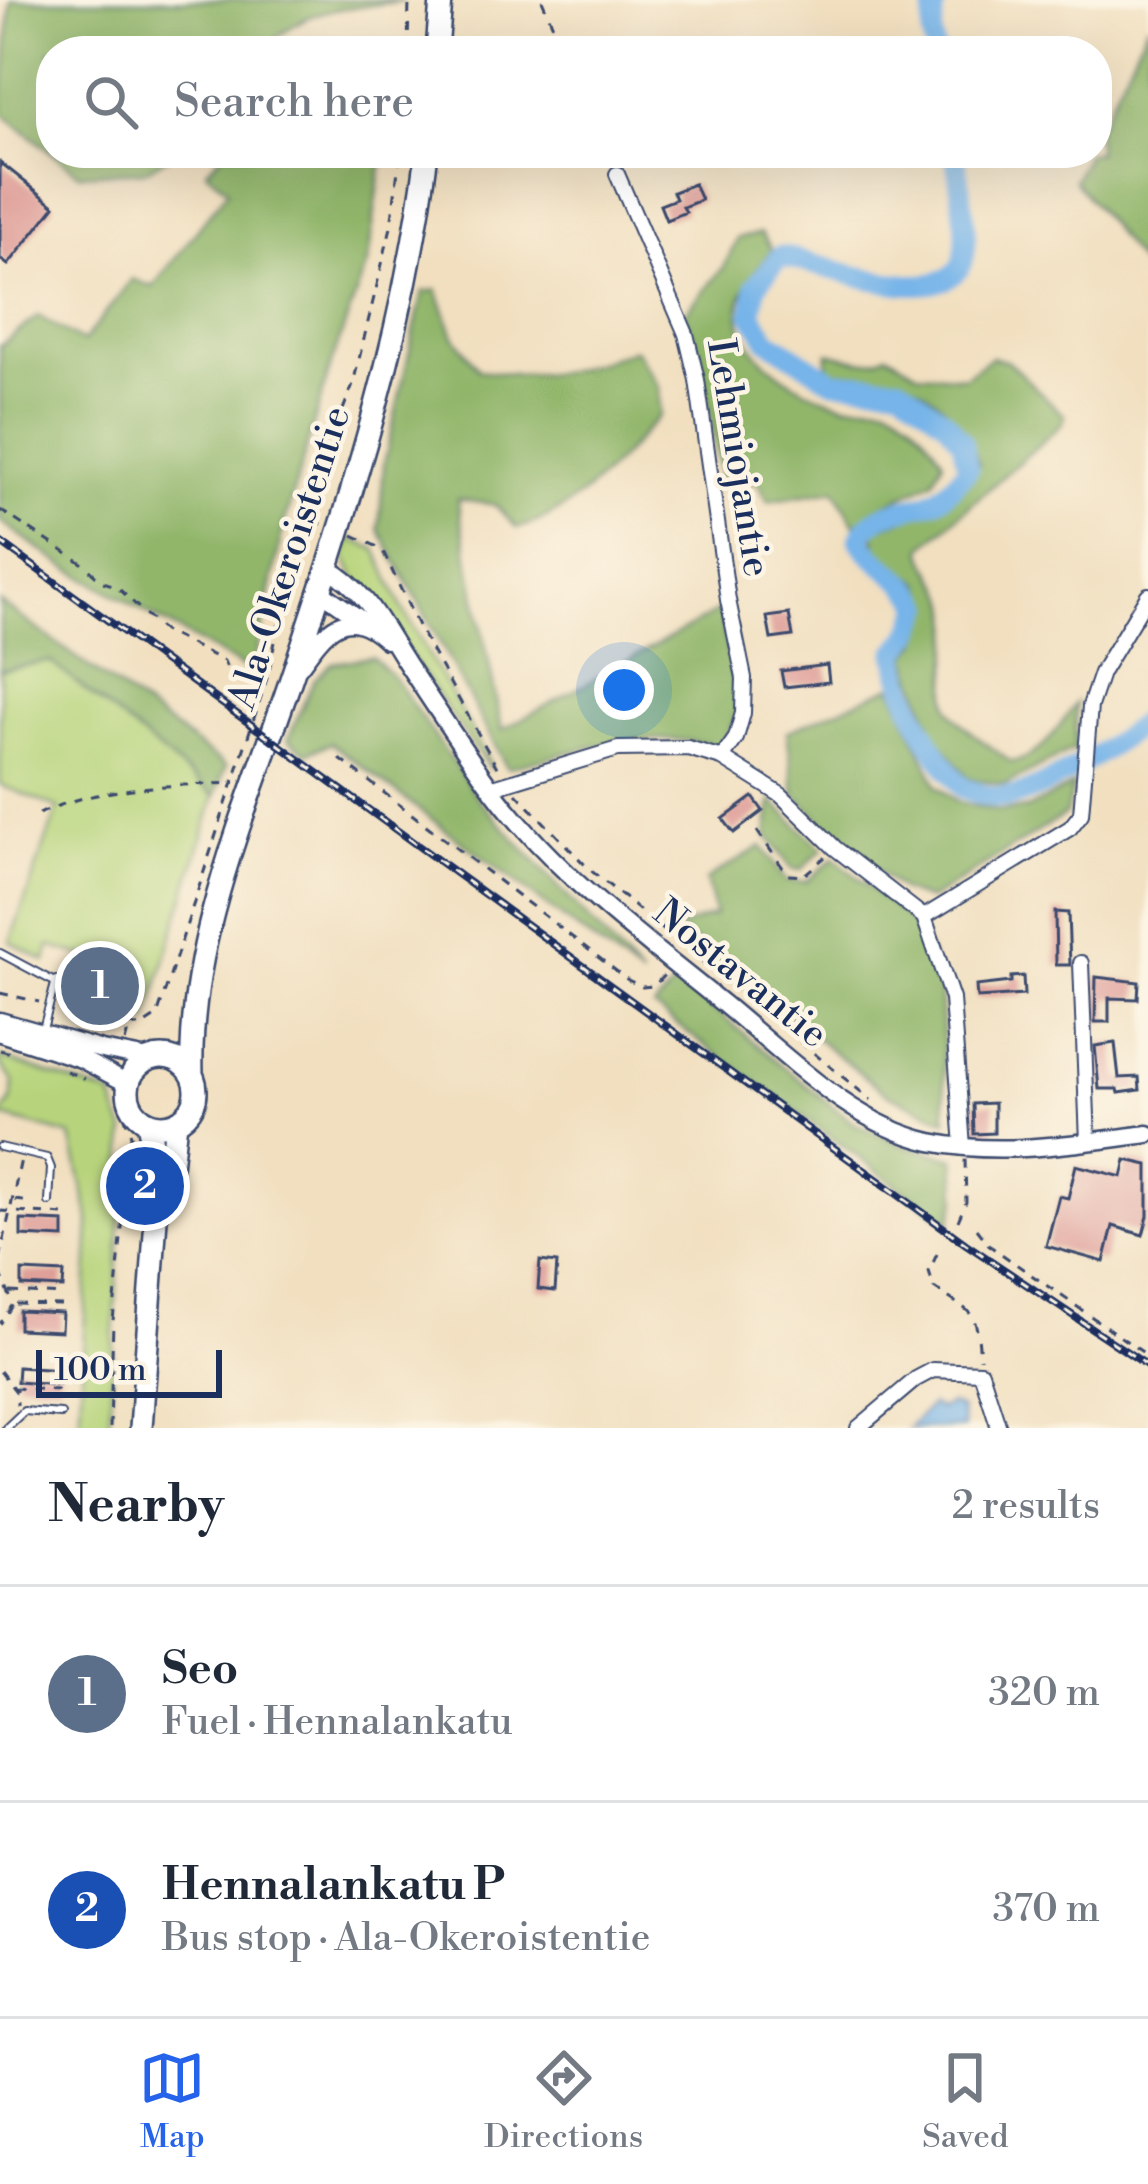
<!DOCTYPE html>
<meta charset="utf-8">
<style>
body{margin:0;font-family:"Libre Bodoni",serif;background:#f6f6f7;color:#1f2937}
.scale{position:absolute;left:36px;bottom:30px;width:186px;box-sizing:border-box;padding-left:12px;border:6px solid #1b2f5e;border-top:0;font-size:33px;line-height:42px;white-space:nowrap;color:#1b2f5e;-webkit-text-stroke:9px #fcf5e5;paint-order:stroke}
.you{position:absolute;left:624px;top:690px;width:42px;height:42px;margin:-30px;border:9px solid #fff;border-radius:50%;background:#1a73e8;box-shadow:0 0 0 18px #1a73e833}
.badge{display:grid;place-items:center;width:78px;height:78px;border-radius:50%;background:#2563eb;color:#fff;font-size:39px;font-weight:700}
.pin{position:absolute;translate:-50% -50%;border:6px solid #fff;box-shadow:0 3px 12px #0006}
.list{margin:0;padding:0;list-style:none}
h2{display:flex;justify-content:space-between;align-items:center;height:156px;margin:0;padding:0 48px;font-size:51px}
h2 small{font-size:39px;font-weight:400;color:#747a83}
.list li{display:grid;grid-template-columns:78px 1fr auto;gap:36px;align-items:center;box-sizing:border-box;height:216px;padding:0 48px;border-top:3px solid #e0e1e3}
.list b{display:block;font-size:45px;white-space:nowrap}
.list p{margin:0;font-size:39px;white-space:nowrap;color:#747a83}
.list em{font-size:39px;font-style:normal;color:#747a83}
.icon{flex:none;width:66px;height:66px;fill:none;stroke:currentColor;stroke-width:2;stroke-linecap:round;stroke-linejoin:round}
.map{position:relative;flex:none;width:1148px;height:1428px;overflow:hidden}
.search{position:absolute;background:#fff;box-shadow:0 12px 48px #0002;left:36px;right:36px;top:36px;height:132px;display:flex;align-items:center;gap:30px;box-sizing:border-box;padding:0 42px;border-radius:48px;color:#747a83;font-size:45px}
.sheet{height:588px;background:#fff}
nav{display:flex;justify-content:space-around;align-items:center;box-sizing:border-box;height:168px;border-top:3px solid #e0e1e3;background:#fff;font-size:33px;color:#747a83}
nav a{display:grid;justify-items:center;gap:6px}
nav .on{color:#2563eb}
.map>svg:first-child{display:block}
.green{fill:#b7d47b;stroke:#69826c;stroke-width:3}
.forest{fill:#91b66b;stroke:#567264;stroke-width:3}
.water{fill:#76b4e9;stroke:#4872a4;stroke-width:3}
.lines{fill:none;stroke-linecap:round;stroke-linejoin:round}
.river{stroke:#76b4e9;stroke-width:21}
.building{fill:#db9490}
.service-casing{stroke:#3b496d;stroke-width:10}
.minor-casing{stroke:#3b496d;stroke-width:18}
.tertiary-casing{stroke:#3b496d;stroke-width:21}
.primary-casing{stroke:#3b496d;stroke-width:26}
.path{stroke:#3b496d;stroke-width:3;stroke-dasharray:9 9;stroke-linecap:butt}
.service{stroke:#fff;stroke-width:6}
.minor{stroke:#fff;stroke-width:14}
.tertiary{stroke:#fff;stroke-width:16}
.primary{stroke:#fff;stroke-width:21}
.rail-casing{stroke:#1b2f5e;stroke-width:8}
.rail{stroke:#fcf5e5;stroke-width:3;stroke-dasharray:9;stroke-linecap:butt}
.labels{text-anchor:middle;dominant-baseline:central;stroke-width:9;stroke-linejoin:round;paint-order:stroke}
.street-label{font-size:39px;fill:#1b2f5e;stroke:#fcf5e5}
</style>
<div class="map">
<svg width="1148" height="1428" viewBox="0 0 1148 1428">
<rect width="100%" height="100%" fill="#fcf5e5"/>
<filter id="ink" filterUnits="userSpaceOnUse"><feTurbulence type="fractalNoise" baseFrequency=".00833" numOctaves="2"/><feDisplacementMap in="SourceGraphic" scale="24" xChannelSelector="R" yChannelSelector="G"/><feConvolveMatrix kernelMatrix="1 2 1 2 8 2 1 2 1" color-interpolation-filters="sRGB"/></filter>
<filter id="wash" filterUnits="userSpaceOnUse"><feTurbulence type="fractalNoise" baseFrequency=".004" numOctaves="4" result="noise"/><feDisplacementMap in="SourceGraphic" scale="48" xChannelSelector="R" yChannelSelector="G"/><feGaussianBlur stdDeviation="2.7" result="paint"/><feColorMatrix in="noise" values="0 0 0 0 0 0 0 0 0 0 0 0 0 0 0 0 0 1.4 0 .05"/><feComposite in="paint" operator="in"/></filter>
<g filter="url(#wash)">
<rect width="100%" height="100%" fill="#f1dfbf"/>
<path class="green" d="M350,539L376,549L401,606L490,763L489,768L354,576L345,556Z
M50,661L215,796L147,1021L130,1019L141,974L50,946L46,961L10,942L58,808L0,785V670Z
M0,1057L111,1095L125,1131L109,1428H79L90,1221L71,1136L0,1116L11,1102L14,1082L0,1064Z"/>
<path class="forest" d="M11,0H405C340,13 312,0 263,51H51V152L2,113Z
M1148,24V274L1074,180L1087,153H1097V130Z
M52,153H175L144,171L79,174Z
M223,153H383L368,261L332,361L284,524L253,673L64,566L0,521V346L38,316L83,342L132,279L153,287L228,190L206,171Z
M761,233L772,250C760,266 743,284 740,305C734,356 805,396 847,404C862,406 880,400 893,407C915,419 930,439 943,460L933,481L873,511L855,525L835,490L768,501L757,481L722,486L701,355L684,314L724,267L738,238Z
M437,290L454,336L479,370C546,381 572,372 635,349L659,387L660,415C621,458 575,515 517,528L495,505L457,499L502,730L720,610L738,711L722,747C648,727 579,750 507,768L379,529L384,464L423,292Z
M828,353C850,354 863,370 887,354L919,373L964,377L991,357L1006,360L1065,416L1062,424L923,547C923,566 946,584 950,605C957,635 938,698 953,714C968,732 992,748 1011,762C1041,759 1059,726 1076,703L1075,748L1005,785L969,779L934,734L907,656L918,643L931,606L921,583L877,554L873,530L935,507L979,464C968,431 939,393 904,381C881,374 851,374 827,371Z
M0,602L226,766L215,796L50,661L0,670Z
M372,657L393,677L480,801L642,978L331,743L306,753L288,739L314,680L332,663Z
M892,686L937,786L958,802L999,811L1027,809L1073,785L1066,814L929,900L902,891L840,840L795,794L787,732Z
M772,801L823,849L801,870L792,869L767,835Z
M762,846L786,881L806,882L834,858L919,928L940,981L946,1120L886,1093L677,928L715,915L706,880Z
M678,980L852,1122L905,1146L955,1158L957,1199L950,1224L654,1008Z"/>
<path class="water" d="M950,1404L960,1408L964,1428H908L931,1405L940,1409Z"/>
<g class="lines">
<path class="river" d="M935,0L932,35L935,51
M955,153C958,181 970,230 964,257C950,317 815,261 780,256L756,286L752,314L768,340L833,381L900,386L946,421L962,441L968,469C958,479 946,496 933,501C904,512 875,508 859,539C876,567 906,576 923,606L911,634L896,653C904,702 931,751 963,788C978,794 993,799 1009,797C1042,792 1123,741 1148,717"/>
</g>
<g id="blocks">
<path class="building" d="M0,162L55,206L8,265L0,259Z
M694,184L701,200L683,207L686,212L666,220L660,205L676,199L673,192Z
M789,614L793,636L771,639L767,617Z
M827,665L829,682L784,687L781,671Z
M753,797L763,811L734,833L723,819Z
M1055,912L1068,913L1070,965H1056Z
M1023,976L1024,995L977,998L976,986L1011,982V977Z
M1096,977L1139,982L1138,999L1109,998V1022H1095Z
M1115,1043L1119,1078L1139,1077L1140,1090L1119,1093L1118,1089H1099L1095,1046Z
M994,1103V1133L974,1134L973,1104Z
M1126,1160L1148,1165V1216L1143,1235L1113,1226L1104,1262L1046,1246L1059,1196L1068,1198L1076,1165L1122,1177Z
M21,1220L64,1222V1238L21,1236Z
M540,1261L557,1263L555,1291L538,1289Z
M22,1271L64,1273L63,1288L22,1286Z
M19,1311L62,1313L61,1331L19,1329Z
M18,1367L60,1370L59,1385L17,1382Z"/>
</g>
</g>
<g filter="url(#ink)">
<use href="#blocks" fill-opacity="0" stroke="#3b496d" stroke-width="3"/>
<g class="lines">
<g class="service-casing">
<path id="service" d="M0,953L77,994L119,1003L125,979L82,969L77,994
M43,1029L56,980
M0,1147L47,1158L51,1168L49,1202
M6,1428L24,1411L61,1414"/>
</g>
<g class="minor-casing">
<path id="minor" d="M617,174L686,334L697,380L728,600L744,678L743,713L736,738L722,758
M490,788L618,749L688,748L722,758L781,795L835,848L924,917L1070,828L1081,814L1090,706L1101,673L1148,595
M924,917L952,999L963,1147
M1081,963L1088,1142
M858,1428L916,1379L933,1370L981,1372L999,1428"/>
</g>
<g class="tertiary-casing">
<path id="tertiary" d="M327,568C366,589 383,627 407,664C432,702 457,740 483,777C547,869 641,937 727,1007C788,1057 852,1124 931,1142C1001,1157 1077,1143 1148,1134
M320,591L363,621
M300,666C325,631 345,602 386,640
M0,1021L102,1050L148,1059
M0,1033L81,1059L128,1084"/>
</g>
<g class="primary-casing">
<path id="primary" d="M437,51L441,0
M128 1091a34 34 0 1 1 68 0a34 34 0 1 1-68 0Z
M192,1074C188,940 247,809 289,685C348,510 404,336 427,153
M168,1194L176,1122
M141,1428L159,1177L148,1123"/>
</g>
<path class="path" d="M542,0L564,51
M408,51L409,0
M0,510L82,563L103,582L116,586L163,631L224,661L229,673L247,678L262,689
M303,518L322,524
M353,535L382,549L419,628L499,771
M340,759L628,980L642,987L654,986L665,974
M516,793L589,869L871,1100
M39,814C100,785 168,786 235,783
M757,831L788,875L803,876L825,857
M0,993L39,1002
M60,1007L140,1027L157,1016L268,675L301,518L353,384L391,227L400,153
M125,1042L130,1024
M0,1050L11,1053
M66,1071L85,1079
M15,1200L31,1202
M0,1211L64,1215
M958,1221L966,1202L965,1159
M977,1229L990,1246L1148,1356
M937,1254L929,1272L934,1288C974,1316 976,1306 980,1358
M0,1259L21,1159
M0,1272L13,1304L0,1324
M10,1292L62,1295
M16,1304L63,1305
M0,1371L17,1393V1405
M13,1388L59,1390
M110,1428L113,1321L131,1135L118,1098"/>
<use href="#service" class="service"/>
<use href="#minor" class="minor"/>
<use href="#tertiary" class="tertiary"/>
<use href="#primary" class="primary"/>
<g class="rail-casing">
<path id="rail" d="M0,542L966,1244L1148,1366"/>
</g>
<use href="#rail" class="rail"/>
</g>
</g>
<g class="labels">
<g class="street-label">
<text transform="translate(738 458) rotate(81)">Lehmiojantie</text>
<text transform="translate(290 558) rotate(-72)">Ala-Okeroistentie</text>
<text transform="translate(740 974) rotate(39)">Nostavantie</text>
</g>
</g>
</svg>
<div class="scale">100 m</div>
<div class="you"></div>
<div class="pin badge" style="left:100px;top:986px;background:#5c6f8a">1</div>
<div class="pin badge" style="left:145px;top:1186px;background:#1a4fb4">2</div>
<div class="search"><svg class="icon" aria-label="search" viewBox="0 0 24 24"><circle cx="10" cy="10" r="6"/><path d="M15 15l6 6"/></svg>Search here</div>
</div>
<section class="sheet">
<h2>Nearby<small>2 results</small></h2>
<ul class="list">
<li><span class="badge" style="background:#5c6f8a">1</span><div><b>Seo</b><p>Fuel · Hennalankatu</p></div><em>320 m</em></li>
<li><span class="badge" style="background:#1a4fb4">2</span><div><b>Hennalankatu P</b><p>Bus stop · Ala-Okeroistentie</p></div><em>370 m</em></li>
</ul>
</section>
<nav>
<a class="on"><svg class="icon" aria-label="map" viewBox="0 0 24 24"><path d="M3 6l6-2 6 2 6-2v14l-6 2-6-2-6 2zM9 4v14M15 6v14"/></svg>Map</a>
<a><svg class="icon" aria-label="directions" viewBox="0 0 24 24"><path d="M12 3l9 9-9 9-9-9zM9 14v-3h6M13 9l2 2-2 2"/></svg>Directions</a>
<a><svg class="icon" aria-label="saved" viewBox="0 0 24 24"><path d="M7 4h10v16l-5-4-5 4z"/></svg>Saved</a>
</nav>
